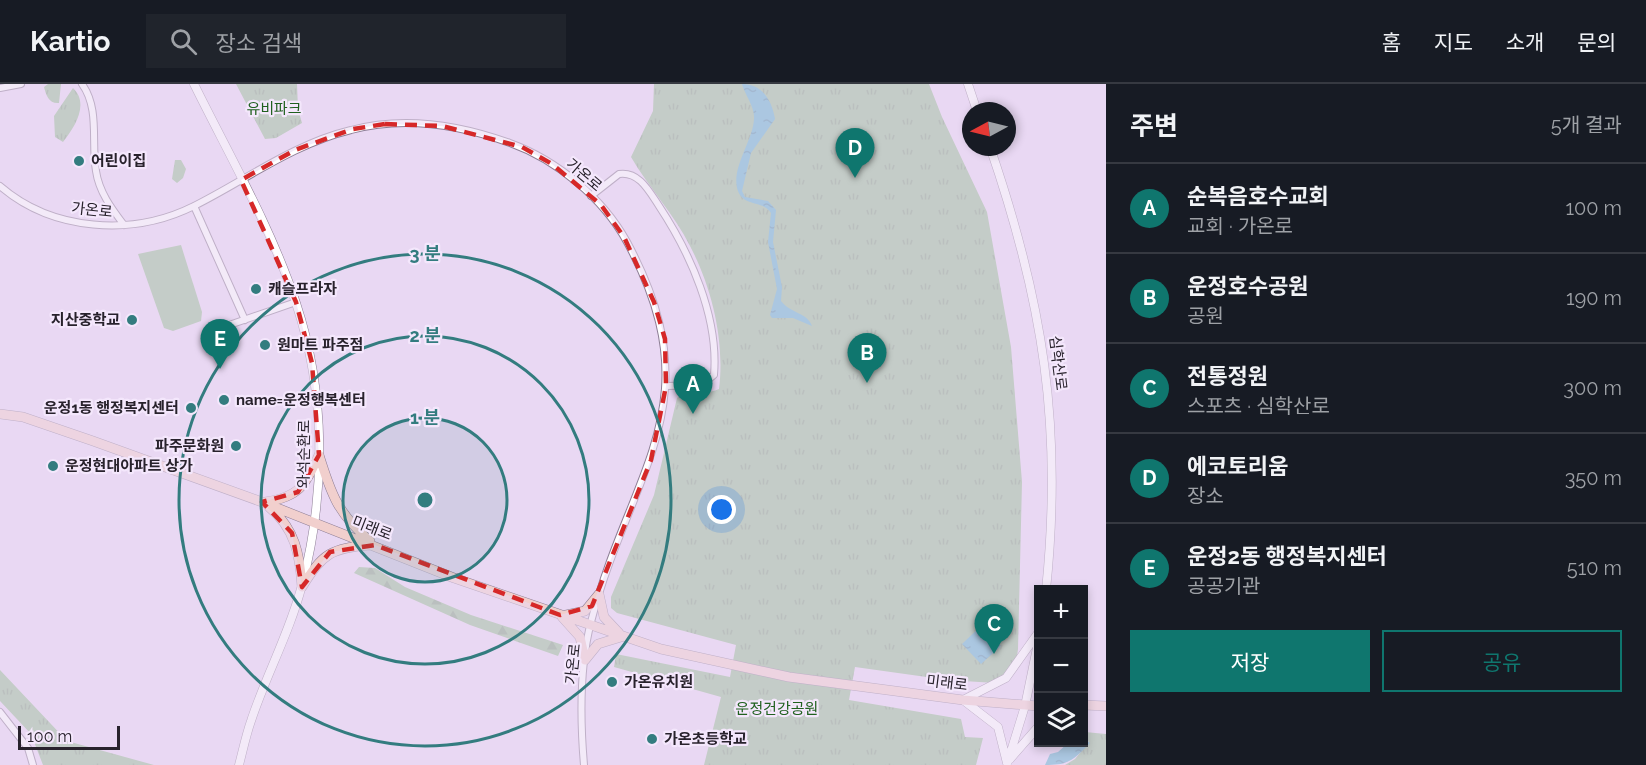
<!DOCTYPE html>
<html lang="ko">
<meta charset="utf-8">
<style>
body{margin:0;font-family:Raleway,"Noto Sans KR",sans-serif;background:#20242c;color:#f1f3f6}
.controls{position:absolute;right:18px;bottom:18px;display:grid;overflow:hidden;border-radius:0px;box-shadow:0 3px 9px #0003}
.controls button{width:54px;height:54px;display:grid;place-items:center;padding:0;border:0;border-bottom:2px solid #363941;background:#171b24;color:#f1f3f6;font:30px sans-serif}
.compass{position:absolute;left:962px;top:18px;width:54px;height:54px;border-radius:50%;background:#171b24;box-shadow:0 3px 9px #0003;rotate:263deg}
.scale{position:absolute;left:18px;bottom:15px;width:102px;box-sizing:border-box;padding-left:6px;border:3px solid #28222c;border-top:0;font-size:16px;line-height:21px;white-space:nowrap;color:#28222c;-webkit-text-stroke:4px #f4e7fc;paint-order:stroke}
.you{position:absolute;left:722px;top:426px;width:21px;height:21px;margin:-15px;border:4px solid #fff;border-radius:50%;background:#1a73e8;box-shadow:0 0 0 9px #1a73e833}
.badge{display:grid;place-items:center;width:39px;height:39px;border-radius:50%;background:#0f766e;color:#fff;font-size:20px;font-weight:700}
.pin{position:absolute;translate:-50% -50px;filter:drop-shadow(0 2px 3px #0008)}
.pin::after{content:'';position:absolute;top:32px;width:21px;height:18px;background:inherit;clip-path:polygon(0 0,100% 0,50% 100%)}
.list{margin:0;padding:0;list-style:none}
h2{display:flex;justify-content:space-between;align-items:center;height:78px;margin:0;padding:0 24px;font-size:26px}
h2 small{font-size:20px;font-weight:400;color:#9ea1a6}
.list li{display:grid;grid-template-columns:39px 1fr auto;gap:18px;align-items:center;box-sizing:border-box;height:90px;padding:0 24px;border-top:2px solid #363941}
.list b{display:block;font-size:22px;white-space:nowrap}
.list p{margin:0;font-size:20px;white-space:nowrap;color:#9ea1a6}
.list em{font-size:20px;font-style:normal;color:#9ea1a6}
.actions{display:flex;gap:12px;padding:18px 24px}
.actions a{flex:1;padding:14px 0;border:2px solid #0f766e;border-radius:0px;text-align:center;font-size:21px;color:#0f766e}
.actions .main{background:#0f766e;color:#fff}
.icon{flex:none;width:33px;height:33px;fill:none;stroke:currentColor;stroke-width:2;stroke-linecap:round;stroke-linejoin:round}
.map{position:relative;flex:none;width:1106px;height:681px;overflow:hidden}
header{display:flex;align-items:center;gap:36px;box-sizing:border-box;height:84px;padding:0 30px;background:#171b24;border-bottom:2px solid #363941}
header strong{font-size:28px}
nav{display:flex;gap:33px;margin-inline-start:auto;font-size:21px}
.search{width:420px;height:54px;background:#20242c;display:flex;align-items:center;gap:15px;box-sizing:border-box;padding:0 21px;border-radius:0px;color:#9ea1a6;font-size:22px}
main{display:flex}
aside{flex:1;background:#171b24}
.map>svg:first-child{display:block}
.grass{fill:#97bc94}
.forest{fill:url(#forest-firs)}
.park{fill:url(#park-tufts)}
.water{fill:url(#water-ripples)}
.lines{fill:none;stroke-linecap:round;stroke-linejoin:round}
.minor-casing{stroke:#8d7e95;stroke-width:8}
.tertiary-casing{stroke:#8d7e95;stroke-width:9}
.secondary-casing{stroke:#8d7e95;stroke-width:10}
.minor{stroke:#fff;stroke-width:6}
.tertiary{stroke:#fff;stroke-width:8}
.secondary{stroke:#f1cfcd;stroke-width:9}
.marked{fill:none;stroke:#d62828;stroke-width:4.5;stroke-dasharray:12 8;stroke-linejoin:round}
.ring{fill:none;stroke:#337c7f;stroke-width:3}
.poi-dot{fill:#337c7f;stroke:#f4e7fc;stroke-width:2}
.labels{text-anchor:middle;dominant-baseline:central;stroke-width:4.5;stroke-linejoin:round;paint-order:stroke}
.park-label{font-size:15px;fill:#20611f;stroke:#f4e7fc}
.poi-label{font-size:15px;font-weight:bold;fill:#28222c;stroke:#f4e7fc;text-anchor:start}
.street-label{font-size:15px;fill:#28222c;stroke:#f4e7fc}
.centre{fill:#337c7f;stroke:#f4e7fc;stroke-width:3}
.ring-label{font-size:18px;text-anchor:middle;font-weight:bold;fill:#337c7f;stroke:#f4e7fc;stroke-width:4.5;stroke-linejoin:round;paint-order:stroke}
</style>
<header>
<strong>Kartio</strong>
<div class="search"><svg class="icon" aria-label="search" viewBox="0 0 24 24"><circle cx="10" cy="10" r="6"/><path d="M15 15l6 6"/></svg>장소 검색</div>
<nav><a>홈</a><a>지도</a><a>소개</a><a>문의</a></nav>
</header>
<main>
<div class="map">
<svg width="1106" height="681" viewBox="0 0 1106 681">
<defs>
<pattern id="forest-firs" width="22" height="20" patternUnits="userSpaceOnUse" patternTransform="scale(1.5)"><rect width="22" height="20" fill="#97bc94"/><path d="M5 1l3.5 6h-7zM16 11l3.5 6h-7z" fill="#82a180"/></pattern>
<pattern id="park-tufts" width="24" height="20" patternUnits="userSpaceOnUse" patternTransform="scale(1.5)"><rect width="24" height="20" fill="#97bc94"/><path d="M3 7l-1-3M5 7V3M7 7l1-3M15 17l-1-3M17 17v-4M19 17l1-3" fill="none" stroke="#82a180"/></pattern>
<pattern id="water-ripples" width="26" height="14" patternUnits="userSpaceOnUse" patternTransform="scale(1.5)"><rect width="26" height="14" fill="#5fb1cd"/><path d="M2 4q2-2 4 0t4 0M15 11q2-2 4 0t4 0" fill="none" stroke="#4e90a7"/></pattern>
</defs>
<rect width="100%" height="100%" fill="#e9d8f3"/>
<path class="grass" d="M181,161L202,228L201,237L173,247L164,244L138,170Z"/>
<path class="forest" d="M359,483L375,484L405,503L471,531L563,561L558,572L470,541L354,489Z"/>
<path class="park" d="M48,0H61L59,19C49,20 46,11 44,3Z
M236,0H297L298,25L302,39L276,54L265,55Z
M654,0H929L942,33L987,128L1011,263L1022,398L1018,565L1016,580L995,599L948,596L855,583L849,616L961,635L965,653L983,654L976,681H704L721,613L614,583L616,570L730,593L736,561L617,529L611,524V513L654,411L677,314C689,303 706,312 719,305C725,257 712,204 690,162C674,130 649,104 631,73L653,27Z
M73,4C90,20 74,44 63,58L55,53L54,32Z
M175,76H181L186,85L183,94L177,99L172,95Z
M0,586L67,657L154,681H43L31,650L0,617Z
M1085,648L1106,650V681H1065L1075,675L1089,658L1084,655Z"/>
<path class="water" d="M742,0C762,0 772,16 775,35L751,69L742,107L745,113L768,117L776,126L773,158L782,203L781,217C790,229 808,229 812,242L793,234H772L770,231L777,205L768,158L771,129C763,116 744,123 738,107C730,85 753,57 754,35C755,23 745,11 742,0Z
M982,541L1001,562L981,580L962,560Z
M1084,655L1090,659C1073,676 1070,681 1045,681L1050,670L1058,668L1068,659L1084,658Z"/>
<g class="lines">
<g class="minor-casing">
<path id="minor" d="M82,0C100,25 91,58 96,87C99,108 112,125 124,141
M0,4L21,0
M0,102C52,147 132,153 194,122C246,96 293,60 351,46C403,32 460,41 510,59C557,76 603,114 627,158C715,321 630,386 591,538C579,584 580,634 584,681
M591,112L619,90C639,87 649,107 659,122C690,169 719,233 714,291L702,301L666,302
M194,122L245,236
M209,248L296,218
M0,628L28,664L33,681"/>
</g>
<g class="tertiary-casing">
<path id="tertiary" d="M194,0C229,71 271,143 296,219C326,309 326,409 302,501C290,548 266,591 251,637C246,651 243,666 239,681
M968,0L977,27
M990,63C1043,217 1063,343 1046,506
M1010,675L1038,643
M1008,677L1025,622L1038,559
M1007,679L998,643L963,616L1006,594L1038,549"/>
</g>
<g class="secondary-casing">
<path id="secondary" d="M0,330L23,333L93,357L262,418L454,494L661,565L789,593L963,616L1038,622
M319,371C331,410 338,430 370,457
M265,418C300,413 305,401 319,371
M269,423C295,444 300,471 302,503
M302,503C323,469 331,464 371,461
M599,510L604,533L619,549
M566,531L585,527L599,510
M562,533L580,553L585,576
M585,576L598,560L621,553
M1084,621L1106,622"/>
</g>
<use href="#minor" class="minor"/>
<use href="#tertiary" class="tertiary"/>
<use href="#secondary" class="secondary"/>
</g>
<path d="M0 0H1106V681H0ZM385,40L442,42L522,63L552,80L601,121L624,153L654,218L665,255L666,302L651,376L592,522L560,531L375,461L330,468L302,503L292,449L262,418L298,408L319,371L312,279L296,218L241,96L295,66L353,45Z" fill="#e9d8f3" fill-opacity=".55" fill-rule="evenodd"/>
<path class="marked" d="M385,40L442,42L522,63L552,80L601,121L624,153L654,218L665,255L666,302L651,376L592,522L560,531L375,461L330,468L302,503L292,449L262,418L298,408L319,371L312,279L296,218L241,96L295,66L353,45Z"/>
<circle cx="425" cy="416" r="82" fill="#337c7f" fill-opacity=".12"/>
<g class="ring">
<circle cx="425" cy="416" r="82"/>
<circle cx="425" cy="416" r="164"/>
<circle cx="425" cy="416" r="246"/>
</g>
<g class="poi-dot">
<circle cx="79" cy="77" r="6"/>
<circle cx="256" cy="205" r="6"/>
<circle cx="132" cy="236" r="6"/>
<circle cx="265" cy="261" r="6"/>
<circle cx="224" cy="316" r="6"/>
<circle cx="191" cy="324" r="6"/>
<circle cx="236" cy="362" r="6"/>
<circle cx="53" cy="382" r="6"/>
<circle cx="612" cy="598" r="6"/>
<circle cx="652" cy="655" r="6"/>
</g>
<g class="labels">
<g class="park-label">
<text x="274" y="25">유비파크</text>
<text x="777" y="625">운정건강공원</text>
</g>
<g class="poi-label">
<text x="91" y="77">어린이집</text>
<text x="268" y="205">캐슬프라자</text>
<text x="120" y="236" text-anchor="end">지산중학교</text>
<text x="277" y="261">원마트 파주점</text>
<text x="236" y="316">name=운정행복센터</text>
<text x="179" y="324" text-anchor="end">운정1동 행정복지센터</text>
<text x="224" y="362" text-anchor="end">파주문화원</text>
<text x="65" y="382">운정현대아파트 상가</text>
<text x="624" y="598">가온유치원</text>
<text x="664" y="655">가온초등학교</text>
</g>
<g class="street-label">
<text transform="translate(584 91) rotate(40)">가온로</text>
<text transform="translate(92 126) rotate(6)">가온로</text>
<text transform="translate(1058 279) rotate(83)">심학산로</text>
<text transform="translate(304 370) rotate(-89)">와석순환로</text>
<text transform="translate(372 444) rotate(21)">미래로</text>
<text transform="translate(573 580) rotate(-84)">가온로</text>
<text transform="translate(947 599) rotate(7)">미래로</text>
</g>
</g>
<circle cx="425" cy="416" r="9" class="centre"/>
<g class="ring-label">
<text x="425" y="176">3 분</text>
<text x="425" y="258">2 분</text>
<text x="425" y="340">1 분</text>
</g>
</svg>
<div class="controls">
<button>+</button>
<button>−</button>
<button><svg class="icon" aria-label="layers" viewBox="0 0 24 24"><path d="M12 4l9 5-9 5-9-5zM3 14l9 5 9-5"/></svg></button>
</div>
<svg class="compass" viewBox="-18 -18 36 36"><path d="M0-13l5 13h-10z" fill="#e53935"/><path d="M0 13l5-13h-10z" fill="#9ea1a6"/></svg>
<div class="scale">100 m</div>
<div class="you"></div>
<div class="pin badge" style="left:693px;top:330px">A</div>
<div class="pin badge" style="left:867px;top:299px">B</div>
<div class="pin badge" style="left:994px;top:570px">C</div>
<div class="pin badge" style="left:855px;top:94px">D</div>
<div class="pin badge" style="left:220px;top:285px">E</div>
</div>
<aside>
<h2>주변<small>5개 결과</small></h2>
<ul class="list">
<li><span class="badge">A</span><div><b>순복음호수교회</b><p>교회 · 가온로</p></div><em>100 m</em></li>
<li><span class="badge">B</span><div><b>운정호수공원</b><p>공원</p></div><em>190 m</em></li>
<li><span class="badge">C</span><div><b>전통정원</b><p>스포츠 · 심학산로</p></div><em>300 m</em></li>
<li><span class="badge">D</span><div><b>에코토리움</b><p>장소</p></div><em>350 m</em></li>
<li><span class="badge">E</span><div><b>운정2동 행정복지센터</b><p>공공기관</p></div><em>510 m</em></li>
</ul>
<div class="actions"><a class="main">저장</a><a>공유</a></div>
</aside>
</main>
